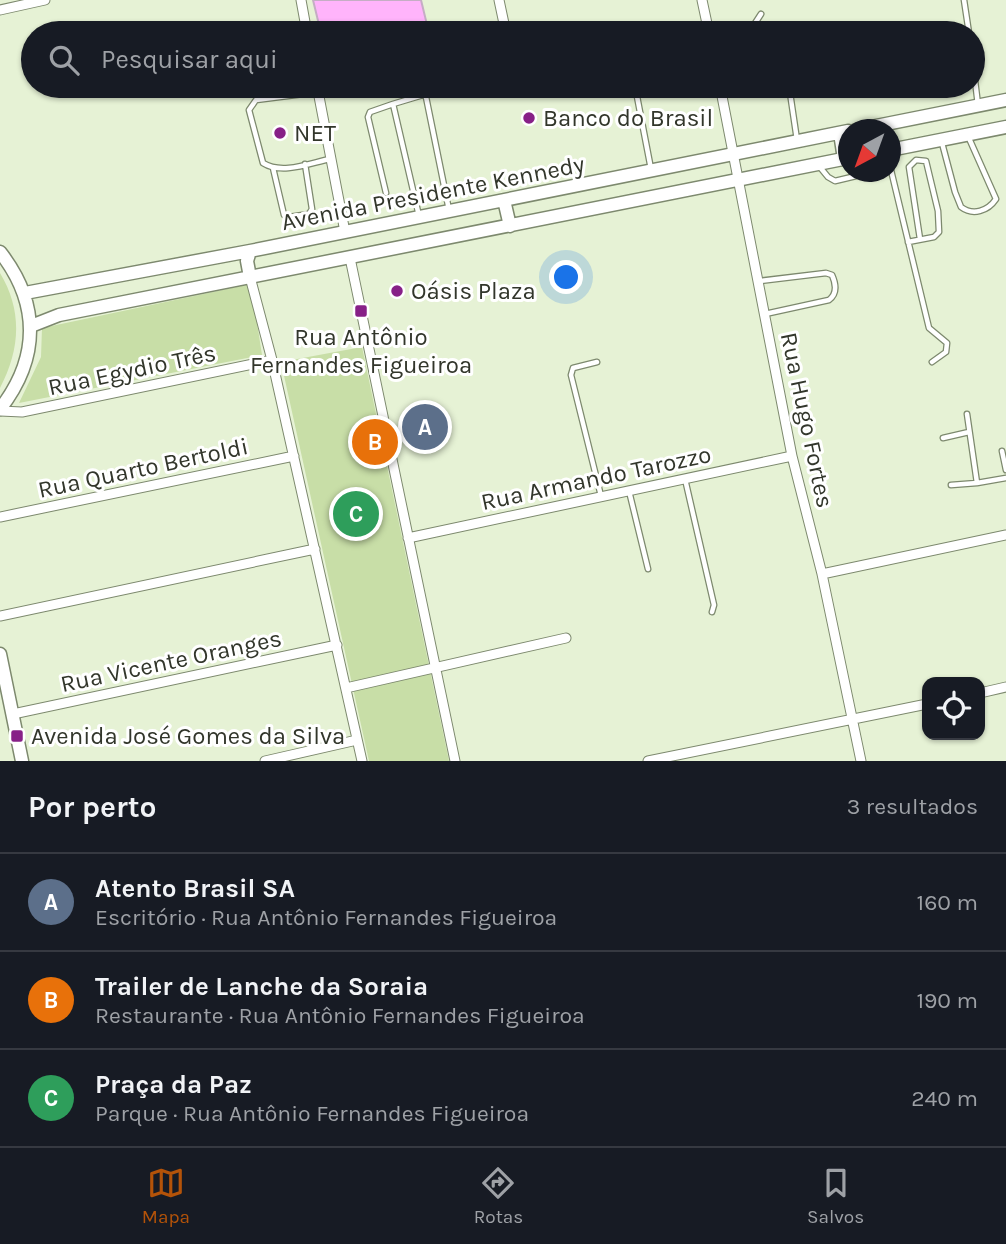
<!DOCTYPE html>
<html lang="pt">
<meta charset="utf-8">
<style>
body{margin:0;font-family:Karla,sans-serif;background:#242831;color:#f1f3f6}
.controls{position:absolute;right:21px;bottom:21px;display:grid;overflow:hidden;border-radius:14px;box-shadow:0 2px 5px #0004}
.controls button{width:63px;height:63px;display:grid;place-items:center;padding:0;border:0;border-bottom:2px solid #363941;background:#171b24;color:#f1f3f6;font:35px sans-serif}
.compass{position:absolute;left:838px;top:119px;width:63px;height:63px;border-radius:50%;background:#171b24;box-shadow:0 2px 5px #0004;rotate:221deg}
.you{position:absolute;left:567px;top:278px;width:24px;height:24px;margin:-18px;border:5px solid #fff;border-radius:50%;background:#1a73e8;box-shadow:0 0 0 10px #1a73e833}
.badge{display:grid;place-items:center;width:46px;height:46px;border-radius:50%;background:#b45309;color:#fff;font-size:23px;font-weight:700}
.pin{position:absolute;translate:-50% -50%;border:4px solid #fff;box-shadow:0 2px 7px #0006}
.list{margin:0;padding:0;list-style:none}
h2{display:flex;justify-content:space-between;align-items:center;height:91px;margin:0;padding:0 28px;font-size:30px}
h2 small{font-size:23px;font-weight:400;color:#9ea1a6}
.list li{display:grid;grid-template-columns:46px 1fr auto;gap:21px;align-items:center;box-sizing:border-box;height:98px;padding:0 28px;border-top:2px solid #363941}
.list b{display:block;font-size:26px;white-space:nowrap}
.list p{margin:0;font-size:23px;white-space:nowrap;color:#9ea1a6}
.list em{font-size:23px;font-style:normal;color:#9ea1a6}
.icon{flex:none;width:38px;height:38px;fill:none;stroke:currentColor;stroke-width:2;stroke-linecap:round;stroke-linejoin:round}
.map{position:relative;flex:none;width:1006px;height:761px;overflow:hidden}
.search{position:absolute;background:#171b24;box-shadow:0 2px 5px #0004;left:21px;right:21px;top:21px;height:77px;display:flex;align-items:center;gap:18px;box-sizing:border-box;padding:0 24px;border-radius:38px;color:#9ea1a6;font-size:26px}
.sheet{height:385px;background:#171b24}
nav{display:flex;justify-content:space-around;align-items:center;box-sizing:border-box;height:98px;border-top:2px solid #363941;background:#171b24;font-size:19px;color:#9ea1a6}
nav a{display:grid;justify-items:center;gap:4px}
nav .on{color:#b45309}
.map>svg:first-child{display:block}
.green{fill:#c8dea7}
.building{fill:#ffb4fb;stroke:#c5adc4;stroke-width:2}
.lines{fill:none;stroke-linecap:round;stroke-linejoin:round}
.lane-casing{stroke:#7d896e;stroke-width:7}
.street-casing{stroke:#7d896e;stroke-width:11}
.secondary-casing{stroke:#7d896e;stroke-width:15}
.lane{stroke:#fff;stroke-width:4.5}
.street{stroke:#fff;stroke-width:9}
.secondary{stroke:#fff;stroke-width:12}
.poi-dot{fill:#872087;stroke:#fff;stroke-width:2.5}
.labels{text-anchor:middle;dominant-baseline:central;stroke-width:6;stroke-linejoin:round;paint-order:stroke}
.poi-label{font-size:24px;fill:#32362b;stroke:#fff;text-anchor:start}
.street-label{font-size:24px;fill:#32362b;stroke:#fff}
</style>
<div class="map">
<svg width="1006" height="761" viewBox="0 0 1006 761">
<rect width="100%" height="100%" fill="#e6f2d5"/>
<path class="green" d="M0,273C23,311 20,350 0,388Z
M251,284L262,355L19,403L41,357L42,328Z
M362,347L449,761H369L281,362Z"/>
<path class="building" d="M313,0H421L429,33H321Z"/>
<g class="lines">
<g class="lane-casing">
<path id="lane" d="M964,0L969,33
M710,31H750L761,14
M973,64L978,105
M635,86L651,169
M789,86L797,140
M319,92L256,100L249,110L263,163C282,175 310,163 330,159
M393,104L423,95L426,97L449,210
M942,143L955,192L961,207C973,216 988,211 996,199L968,136
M819,166L828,177L835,181L856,176L862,172
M890,166L929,328L947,343L946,352L932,362
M273,168L284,215L289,217L309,214L312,209L305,164
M386,193L368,117L370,112L393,104L419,216
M908,242L934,237L939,232L938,211L926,161L916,160L909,167L920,239
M759,281L826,273L832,275C836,284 837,294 829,300L765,314
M597,362L573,368L571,375L601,496
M967,414L977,483
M943,438L969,432
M1002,451L1006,470
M685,479L714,605L712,612
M951,485L977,483L1006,478
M629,491L648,569"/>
</g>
<g class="street-casing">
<path id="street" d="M301,0L307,33
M499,0L506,33
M702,0L709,33
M0,10L45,0
M317,86L345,232
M720,86L792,456L822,574L861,761
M350,258L455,761
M250,277L272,360L362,761
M0,411L22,412L272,360
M0,517L294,456
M408,538L792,456
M822,574L1006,535
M0,616L315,549
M346,688L566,638
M980,693L1006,687
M13,714L337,645
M265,761L357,740
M648,761L927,704"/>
</g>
<g class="secondary-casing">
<path id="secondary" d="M856,130L1006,100
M840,133L844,159
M890,150L1006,127
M504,200L510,226
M0,252C40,303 40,358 0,409
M250,277L247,261L250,251
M25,293L250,251L848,131
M31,326L59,315L848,158
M0,654L22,761"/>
</g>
<use href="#lane" class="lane"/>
<use href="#street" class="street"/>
<use href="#secondary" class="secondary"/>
</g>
<g class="poi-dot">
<circle cx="529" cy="118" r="7"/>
<circle cx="280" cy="133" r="7"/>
<circle cx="397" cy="291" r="7"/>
<rect x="354" y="304" width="14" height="14" rx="3.5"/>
<rect x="10" y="729" width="14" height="14" rx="3.5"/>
</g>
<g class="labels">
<g class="poi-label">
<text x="543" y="118">Banco do Brasil</text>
<text x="294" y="133">NET</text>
<text x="411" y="291">Oásis Plaza</text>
<text x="361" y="337" text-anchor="middle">Rua Antônio<tspan x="361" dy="28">Fernandes Figueiroa</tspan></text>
<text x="31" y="736">Avenida José Gomes da Silva</text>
</g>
<g class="street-label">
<text transform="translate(433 193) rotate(-11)">Avenida Presidente Kennedy</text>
<text transform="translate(132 370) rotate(-12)">Rua Egydio Três</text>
<text transform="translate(807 420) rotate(78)">Rua Hugo Fortes</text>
<text transform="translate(143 468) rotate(-12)">Rua Quarto Bertoldi</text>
<text transform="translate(596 478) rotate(-12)">Rua Armando Tarozzo</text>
<text transform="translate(171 661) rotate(-12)">Rua Vicente Oranges</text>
</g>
</g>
</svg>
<div class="controls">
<button><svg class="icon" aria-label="locate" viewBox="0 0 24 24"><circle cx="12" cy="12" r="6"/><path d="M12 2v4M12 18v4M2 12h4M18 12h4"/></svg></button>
</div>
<svg class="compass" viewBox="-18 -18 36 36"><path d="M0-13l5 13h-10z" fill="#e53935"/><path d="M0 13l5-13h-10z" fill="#9ea1a6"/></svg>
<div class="you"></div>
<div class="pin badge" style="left:425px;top:427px;background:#5c6f8a">A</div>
<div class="pin badge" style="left:375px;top:442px;background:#e8710a">B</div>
<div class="pin badge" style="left:356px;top:514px;background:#2e9e5b">C</div>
<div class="search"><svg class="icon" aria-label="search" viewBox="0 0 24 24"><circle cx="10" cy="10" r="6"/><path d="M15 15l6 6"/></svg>Pesquisar aqui</div>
</div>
<section class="sheet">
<h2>Por perto<small>3 resultados</small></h2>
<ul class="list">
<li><span class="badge" style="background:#5c6f8a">A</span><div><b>Atento Brasil SA</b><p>Escritório · Rua Antônio Fernandes Figueiroa</p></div><em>160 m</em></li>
<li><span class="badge" style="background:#e8710a">B</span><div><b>Trailer de Lanche da Soraia</b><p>Restaurante · Rua Antônio Fernandes Figueiroa</p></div><em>190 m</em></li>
<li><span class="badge" style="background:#2e9e5b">C</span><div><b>Praça da Paz</b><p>Parque · Rua Antônio Fernandes Figueiroa</p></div><em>240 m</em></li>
</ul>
</section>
<nav>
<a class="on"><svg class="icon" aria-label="map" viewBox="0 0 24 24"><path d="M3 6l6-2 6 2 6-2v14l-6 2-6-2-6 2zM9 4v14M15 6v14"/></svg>Mapa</a>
<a><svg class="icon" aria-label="directions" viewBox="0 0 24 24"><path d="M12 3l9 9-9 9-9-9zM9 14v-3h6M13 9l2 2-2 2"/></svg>Rotas</a>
<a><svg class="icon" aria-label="saved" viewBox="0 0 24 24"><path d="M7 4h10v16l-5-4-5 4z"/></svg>Salvos</a>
</nav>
